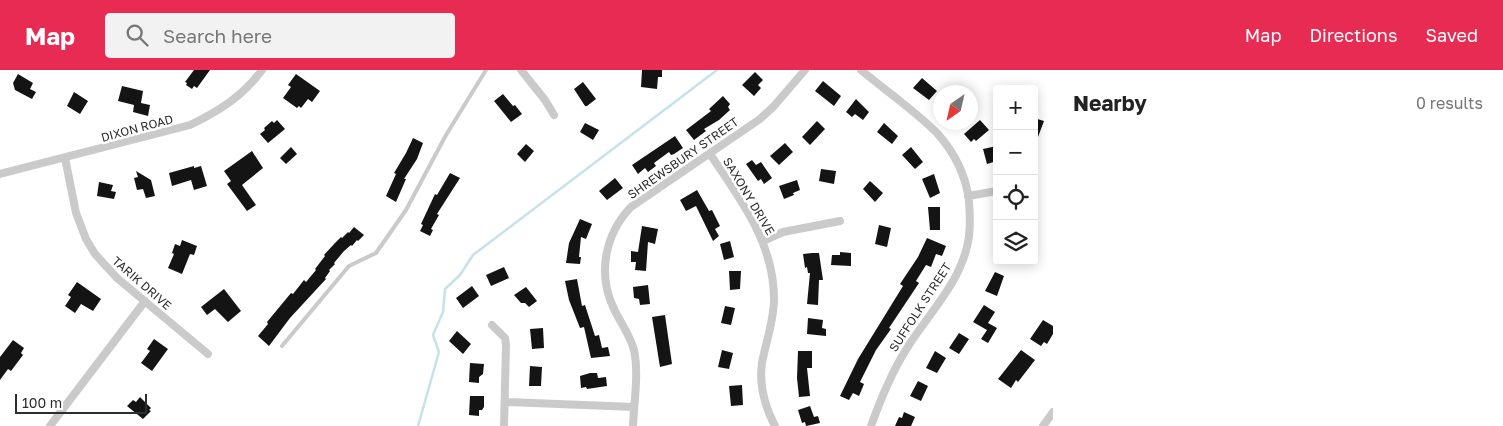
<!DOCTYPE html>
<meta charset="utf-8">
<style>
body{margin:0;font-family:"Golos Text",sans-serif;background:#f2f2f2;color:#222}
.controls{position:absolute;right:15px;top:15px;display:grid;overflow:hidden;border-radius:5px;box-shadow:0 2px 12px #0003}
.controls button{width:45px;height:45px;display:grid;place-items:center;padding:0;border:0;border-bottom:1px solid #e0e0e0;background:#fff;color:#222;font:25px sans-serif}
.compass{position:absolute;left:933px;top:15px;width:45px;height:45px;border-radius:50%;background:#fff;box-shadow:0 2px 12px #0003;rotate:214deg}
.scale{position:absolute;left:15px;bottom:12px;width:132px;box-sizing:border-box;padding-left:5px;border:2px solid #2d2d2d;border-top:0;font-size:14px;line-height:18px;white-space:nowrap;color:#2d2d2d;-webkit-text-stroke:4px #fff;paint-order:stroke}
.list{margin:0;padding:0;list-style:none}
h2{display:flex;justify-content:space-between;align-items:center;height:65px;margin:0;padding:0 20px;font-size:21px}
h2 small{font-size:16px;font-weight:400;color:#767676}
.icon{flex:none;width:28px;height:28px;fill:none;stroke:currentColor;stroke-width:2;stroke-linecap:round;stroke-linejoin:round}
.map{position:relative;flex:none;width:1053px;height:356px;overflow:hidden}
header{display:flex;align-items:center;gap:30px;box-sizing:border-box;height:70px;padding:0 25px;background:#e72b52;color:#fff}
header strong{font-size:24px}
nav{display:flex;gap:28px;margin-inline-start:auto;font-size:18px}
.search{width:350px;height:45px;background:#f2f2f2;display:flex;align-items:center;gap:12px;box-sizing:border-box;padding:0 18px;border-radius:5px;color:#767676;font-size:19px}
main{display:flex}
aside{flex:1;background:#fff}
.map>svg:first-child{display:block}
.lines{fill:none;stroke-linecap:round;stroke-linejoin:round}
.stream{stroke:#c5e2eb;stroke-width:2.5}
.building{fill:#141414}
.service{stroke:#cacaca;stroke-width:4}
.minor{stroke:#cacaca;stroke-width:8}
.labels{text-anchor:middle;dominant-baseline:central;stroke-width:5;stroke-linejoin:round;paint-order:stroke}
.street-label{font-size:12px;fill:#2d2d2d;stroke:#fff}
</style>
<header>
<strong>Map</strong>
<div class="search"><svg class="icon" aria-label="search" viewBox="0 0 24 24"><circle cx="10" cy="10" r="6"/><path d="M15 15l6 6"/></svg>Search here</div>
<nav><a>Map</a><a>Directions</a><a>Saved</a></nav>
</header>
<main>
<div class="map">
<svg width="1053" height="356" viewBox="0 0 1053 356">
<rect width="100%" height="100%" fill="#fff"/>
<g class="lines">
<path class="stream" d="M418,356L439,282L433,265L443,242L445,219L460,205L473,185L717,0"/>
</g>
<path class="building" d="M194,0H210L197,18L194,16L192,19L186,15L187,13L185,12Z
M642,0H662V7H658L657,19L641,17Z
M755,2L763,10L758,15L761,18L754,26L742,15Z
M18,4L33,13L30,19L36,22L32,29L15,20L13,13Z
M296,4L320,21L312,32L308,29L301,38L299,36L297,38L283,28L291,17L288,15Z
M922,8L937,21L929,30L913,18Z
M823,11L841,26L834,36L815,21Z
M583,12L596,29L587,36H585L574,19Z
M122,16L143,21L141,33L150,35L148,46L133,42L134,35L118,31Z
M74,22L88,31L80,44L67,36Z
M503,24L513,36L515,35L522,44L511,52L494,31Z
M723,26L730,34L728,37L730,40L719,50L704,59L706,61L694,70L686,60L711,41L709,39Z
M856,29L869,42L863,50L855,44L852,47L846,42Z
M1034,48L1044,51L1035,75H1034Z
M277,50L285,59L268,73L260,64L265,60L264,58L272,51L274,53Z
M980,50L989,60L976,71L974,69L971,72L964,64Z
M817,51L825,59L810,75L802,67Z
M585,53L599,60L593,70L580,62Z
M884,53L898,66L892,74L877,62Z
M675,66L683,78L674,84L671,85L669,82L654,93L656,96L648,102L645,98L638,104L632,95Z
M413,68L423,73L417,89L404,109H406L396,132L386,126L396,104L394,103L406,83Z
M785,73L793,82L779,95L770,86Z
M526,74L534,81L525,92L517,84Z
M997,76V91L987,94L983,79Z
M291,77L297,84L286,94L280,88Z
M911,77L923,92L915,99L902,85Z
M252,81L263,98L242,115L256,135L247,141L227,114L231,111L224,101Z
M752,90L756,95L761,92L772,108L764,114L761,109L758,111L746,94Z
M194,96V98L201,96L207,116L194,120L191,110L172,116L169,103Z
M821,99L836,101L834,114L819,111Z
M136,101L151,110L155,126L146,128L143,119L137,120L134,108L138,107Z
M450,103L460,108L437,144L439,145L431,159L433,160L430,166L420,161L423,155L421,154L435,124L437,125Z
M934,104L940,123L930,128L922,109Z
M615,108L623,118L607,130L599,121Z
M797,110L800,120L793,123L794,125L784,129L779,116Z
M870,111L883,123L875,132L863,119Z
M99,112L113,115L111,121L116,122L114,129L97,126Z
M697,120L709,141L712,140L720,156L715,159L719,166L713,171L696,136L686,141L680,130Z
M928,137H940V160H930Z
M580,149L592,154L586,169L581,167L579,187H581L580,194L566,193L569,173Z
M879,155L891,158L887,177L875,174Z
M642,156L658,159L655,174L648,172L646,201L635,200L636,192H631V181L638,182Z
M354,157L364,165L358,171L357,170L352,176L351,175L344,181L334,193L335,194L329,200L330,201L325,208L326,209L290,248L269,276L258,266L268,254L267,252L291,223L293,224L304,210L306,212L316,200L315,199L325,186L324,185L335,173L341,167L342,168L348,162L349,163Z
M927,168L946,176L942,186L936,184L931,197L926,195L916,211L919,213L889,258L891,259L876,280L860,312L864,314L859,326L853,323L849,330L840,326L858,289L903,216L900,214L918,187Z
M182,170L197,176L194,185L190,184L182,204L168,198L174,184L172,183L175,174L180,176Z
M730,171L734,187L724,190L720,174Z
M840,182L851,183V196L831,195L832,185H840Z
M812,183H819L823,210H819L818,235L807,234L810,203H808L807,197L805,198L803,184Z
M504,197L509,208L491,216L486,205Z
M729,201H741L740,219L730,220Z
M995,202L1004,206L997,226L985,221Z
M577,209L582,236L585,235L595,266L599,265L602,278L608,277L610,286L591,288L584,257L580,258L569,230L565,211Z
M77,212L101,229L93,241L81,234L75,243L65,236L71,227L68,225Z
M648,215L650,234L640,235L639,229L634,228L633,217Z
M472,216L479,226L463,238L456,228Z
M526,217L537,231L529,237L525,233H521L514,225Z
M224,219L241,241L228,252L215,239L207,245L201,237Z
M984,235L995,242L988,253L997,258L988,273L981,269L987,260L973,252Z
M725,236L735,238L731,255L721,253Z
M665,245L672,294L660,297L652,247Z
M808,248L823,250L822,258L826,259V266L807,264Z
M1043,250L1053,256V264L1047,274L1044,272L1041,276L1030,269Z
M543,258L544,278L532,279L530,259Z
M457,261L471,274L463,284L449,271Z
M959,263L969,269L959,284L949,278Z
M154,269L168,279L152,301L141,293L150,281L147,279Z
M13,270L24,278L21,283L23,285L11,301L8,299L0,310V287Z
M722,280L733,283L729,299L718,297Z
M1021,280L1035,290L1018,312L1016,310L1011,318L998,309Z
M798,281H812V298H807L810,326L799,327L797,308Z
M935,281L946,288L937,303L926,298Z
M470,293L484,294L483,304L479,307V313L469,312Z
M530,296L542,297L541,316H529Z
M590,303H597L598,308L606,307L607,316L587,319L586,317L581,318L580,306Z
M918,311L928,316L921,331L910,326Z
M742,315L743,335L731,336L729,316Z
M470,326H484V337L482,340H479V346L469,345Z
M140,327L151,338L149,340L151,341L143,349L127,336L133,330L136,332Z
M810,336L814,347L818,346L820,353L806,356L805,352L802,353L798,340Z
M904,342L915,347L911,356H895L899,347L902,348Z"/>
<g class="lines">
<path class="service" d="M282,276L349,196L376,183L406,140L446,65L486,0"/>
<path class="minor" d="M521,0L545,30L554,45
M861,0C886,21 914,40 937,63C954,82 966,106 969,131C970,145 971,159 968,172C960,215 925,247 904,283C890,306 880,331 871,356
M710,84C740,129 774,172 774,229C774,251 766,271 762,293C759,314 765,337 775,356
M65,88L76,143L86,169L95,184L117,208L208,284
M0,104L190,55C219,41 243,26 262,0
M968,126L997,121
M763,171L783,162L840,151
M492,255L505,268L506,275L504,356
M505,332L634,337
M50,356L145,231
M633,356C634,331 639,304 634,280C630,265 620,252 614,239C597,204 605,164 631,137L760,49L774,36L805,0
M1043,356L1053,342"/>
</g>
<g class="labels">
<g class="street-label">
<text transform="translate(137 58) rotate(-15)">DIXON ROAD</text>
<text transform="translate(683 88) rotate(-35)">SHREWSBURY STREET</text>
<text transform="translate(749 126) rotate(59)">SAXONY DRIVE</text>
<text transform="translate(142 213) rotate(41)">TARIK DRIVE</text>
<text transform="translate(920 237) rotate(-57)">SUFFOLK STREET</text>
</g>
</g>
</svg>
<div class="controls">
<button>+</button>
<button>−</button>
<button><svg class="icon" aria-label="locate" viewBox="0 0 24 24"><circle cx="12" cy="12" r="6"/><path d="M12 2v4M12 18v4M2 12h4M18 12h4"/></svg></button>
<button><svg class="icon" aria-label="layers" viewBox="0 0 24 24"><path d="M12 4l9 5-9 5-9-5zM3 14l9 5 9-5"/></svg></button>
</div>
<svg class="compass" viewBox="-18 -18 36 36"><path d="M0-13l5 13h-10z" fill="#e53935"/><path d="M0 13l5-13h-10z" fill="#767676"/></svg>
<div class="scale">100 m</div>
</div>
<aside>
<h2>Nearby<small>0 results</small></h2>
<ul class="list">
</ul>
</aside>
</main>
